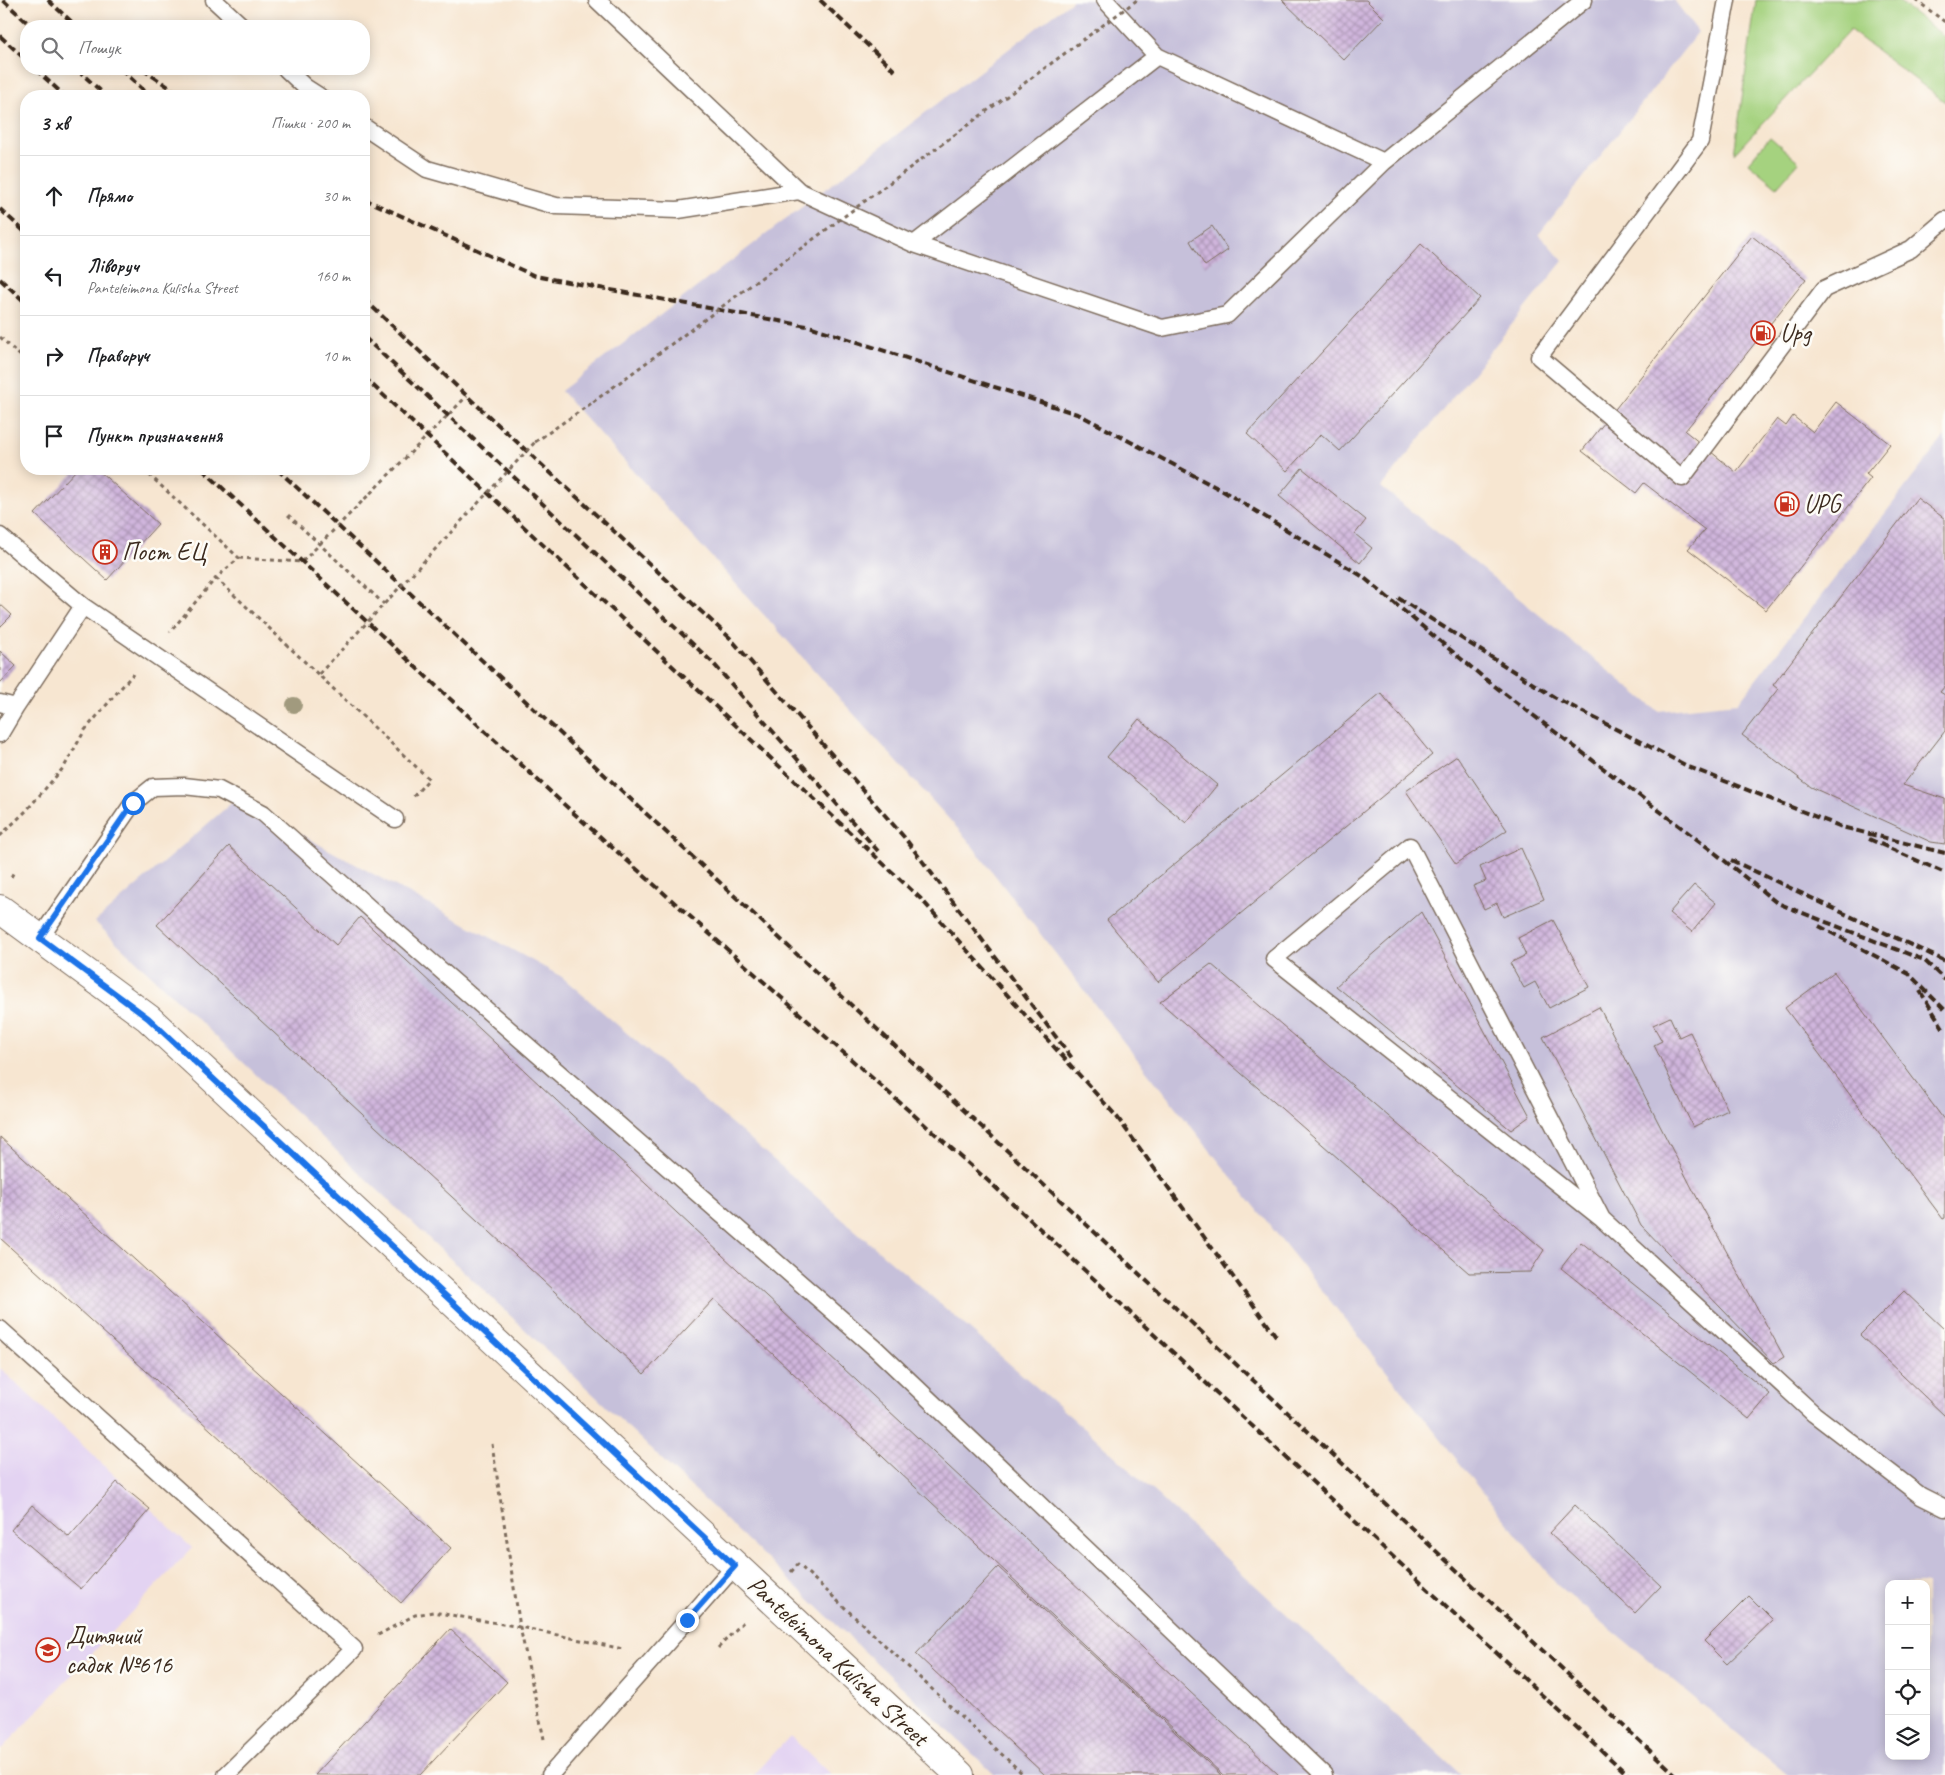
<!DOCTYPE html>
<html lang="uk">
<meta charset="utf-8">
<style>
body{margin:0;font-family:Caveat,sans-serif;background:#f2f2f2;color:#202124}
.controls{position:absolute;right:15px;bottom:15px;display:grid;overflow:hidden;border-radius:10px;box-shadow:0 2px 12px #0003}
.controls button{width:45px;height:45px;display:grid;place-items:center;padding:0;border:0;border-bottom:1px solid #e0e0e0;background:#fff;color:#202124;font:25px sans-serif}
.stop{position:absolute;width:15px;height:15px;margin:-11px;border:4px solid #1a73e8;border-radius:50%;background:#fff}
.stop.end{background:#1a73e8;border-color:#fff;box-shadow:0 1px 5px #0008}
.list{margin:0;padding:0;list-style:none}
h2{display:flex;justify-content:space-between;align-items:center;height:65px;margin:0;padding:0 20px;font-size:21px}
h2 small{font-size:16px;font-weight:400;color:#757577}
.list li{display:grid;grid-template-columns:32px 1fr auto;gap:15px;align-items:center;box-sizing:border-box;height:80px;padding:0 20px;border-top:1px solid #e0e0e0}
.list b{display:block;font-size:19px;white-space:nowrap}
.list p{margin:0;font-size:16px;white-space:nowrap;color:#757577}
.list em{font-size:16px;font-style:normal;color:#757577}
.icon{flex:none;width:28px;height:28px;fill:none;stroke:currentColor;stroke-width:2;stroke-linecap:round;stroke-linejoin:round}
.map{position:relative;flex:none;width:1945px;height:1775px;overflow:hidden}
.search{position:absolute;background:#fff;box-shadow:0 2px 12px #0003;left:20px;top:20px;width:350px;height:55px;display:flex;align-items:center;gap:12px;box-sizing:border-box;padding:0 18px;border-radius:20px;color:#757577;font-size:19px}
.panel{position:absolute;background:#fff;box-shadow:0 2px 12px #0003;left:20px;top:90px;width:350px;height:385px;border-radius:20px}
.map>svg:first-child{display:block}
.built{fill:#e3d3f2}
.industrial{fill:#c6c0da;fill-rule:evenodd}
.grass{fill:#a5d27f;stroke:#707e4e}
.building{fill:url(#building-cross-hatch)}
.lines{fill:none;stroke-linecap:round;stroke-linejoin:round}
.lane-casing{stroke:#7d6c5d;stroke-width:19}
.secondary-casing{stroke:#7d6c5d;stroke-width:30}
.path{stroke:#7d6c5d;stroke-width:3;stroke-dasharray:4 4;stroke-linecap:butt}
.lane{stroke:#fff;stroke-width:16}
.secondary{stroke:#fff;stroke-width:28}
.rail{stroke:#3b2a1e;stroke-width:4;stroke-dasharray:8 4;stroke-linecap:butt}
.path-bridge{stroke:#7d6c5d;stroke-width:3;stroke-dasharray:4 4;stroke-linecap:butt}
.tree{fill:#a19a7e}
.route{stroke:#1a73e8;stroke-width:6}
.labels{text-anchor:middle;dominant-baseline:central;stroke-width:5;stroke-linejoin:round;paint-order:stroke}
.poi-label{font-size:25px;fill:#3b2a1e;stroke:#fdfcf7;text-anchor:start}
.street-label{font-size:25px;fill:#3b2a1e;stroke:#fdfcf7}
</style>
<div class="map">
<svg width="1945" height="1775" viewBox="0 0 1945 1775">
<defs>
<pattern id="building-cross-hatch" width="8" height="8" patternUnits="userSpaceOnUse" patternTransform="scale(1.25)"><rect width="8" height="8" fill="#d0b6dd"/><path d="M0 0l8 8M0 8l8-8" fill="none" stroke="#aa94b3"/></pattern>
</defs>
<rect width="100%" height="100%" fill="#fdfcf7"/>
<filter id="ink" filterUnits="userSpaceOnUse"><feTurbulence type="fractalNoise" baseFrequency=".02" numOctaves="2"/><feDisplacementMap in="SourceGraphic" scale="10" xChannelSelector="R" yChannelSelector="G"/><feConvolveMatrix kernelMatrix="1 2 1 2 8 2 1 2 1" color-interpolation-filters="sRGB"/></filter>
<filter id="wash" filterUnits="userSpaceOnUse"><feTurbulence type="fractalNoise" baseFrequency=".0096" numOctaves="4" result="noise"/><feDisplacementMap in="SourceGraphic" scale="20" xChannelSelector="R" yChannelSelector="G"/><feGaussianBlur stdDeviation="1.12" result="paint"/><feColorMatrix in="noise" values="0 0 0 0 0 0 0 0 0 0 0 0 0 0 0 0 0 1.4 0 .05"/><feComposite in="paint" operator="in"/></filter>
<g filter="url(#wash)">
<rect width="100%" height="100%" fill="#f7e6d1"/>
<path class="built" d="M0,1368L192,1548L0,1751Z
M790,1736L832,1775H754Z"/>
<path class="industrial" d="M1073,0H1674L1698,32L1539,234L1563,261L1381,487L1658,711L1738,703L1945,436V1775H1788L1557,1585L1126,1045L967,839L561,391ZM1889,1584H1926V1756H1889Z
M236,799L562,977L1092,1435L1461,1775H995L95,922Z"/>
<path class="grass" d="M1756,0H1897L1945,37V102L1850,30L1734,154Z
M1770,137L1799,162L1777,187L1748,163Z"/>
<g id="blocks">
<path class="building" d="M1282,0H1366L1384,18L1344,60Z
M1212,226L1228,250L1205,266L1190,241Z
M1752,236L1806,279L1685,431L1736,472L1777,419L1786,426L1793,416L1813,432L1836,402L1890,444L1866,474L1871,478L1766,610L1688,549L1705,530L1644,483L1636,493L1582,451Z
M1421,244L1480,298L1340,451L1321,434L1287,471L1247,434Z
M1302,468L1366,520L1355,534L1372,548L1360,563L1279,496Z
M77,469H97L158,524L107,580L35,514Z
M1917,498L1945,519V686L1940,692L1945,695V731L1903,785L1945,799V844L1931,842L1811,787L1742,735L1778,689L1773,685Z
M0,604L12,615L0,627Z
M0,651L16,666L0,683Z
M1381,693L1432,755L1158,982L1107,920Z
M1139,719L1217,785L1186,823L1107,757Z
M1457,756L1507,830L1456,864L1406,791Z
M229,846L336,945L360,917L1279,1775H1223L714,1299L644,1374L157,925Z
M1521,848L1544,899L1503,917L1497,903L1484,909L1473,886L1486,881L1480,867Z
M1694,885L1716,903L1692,932L1669,913Z
M1421,912L1530,1116L1511,1130L1336,986Z
M1553,920L1589,987L1549,1008L1535,982L1524,988L1510,963L1526,955L1518,938Z
M1211,964L1544,1250L1530,1272L1469,1273L1160,1002Z
M1834,972L1945,1121V1218L1943,1219L1785,1008Z
M1599,1007L1694,1192L1784,1357L1774,1363L1641,1225L1543,1037Z
M1670,1017L1679,1037L1690,1032L1728,1110L1693,1127L1654,1045L1662,1041L1653,1025Z
M0,1137L451,1548L401,1603L0,1238Z
M1581,1242L1770,1394L1749,1419L1561,1268Z
M1904,1291L1945,1330V1416L1860,1335Z
M117,1482L150,1509L81,1589L11,1530L32,1505L69,1537Z
M1575,1505L1661,1586L1635,1613L1549,1533Z
M998,1567L1221,1775H1045L916,1654Z
M1749,1596L1773,1620L1727,1664L1704,1641Z
M450,1629L507,1682L420,1775H315Z"/>
</g>
</g>
<g filter="url(#ink)">
<use href="#blocks" fill-opacity="0" stroke="#7d6c5d" stroke-width="1"/>
<g class="lines">
<g class="lane-casing">
<path id="lane" d="M214,0L242,26
M597,0L799,191
M1105,0L1157,56L1384,162
M1727,0L1700,141L1539,357L1682,478L1824,289L1911,249L1945,220
M286,69L305,87L319,96
M364,127L427,169L556,206L678,210L799,191L914,244L1162,328L1227,315L1384,162L1584,0
M914,244L1157,56
M0,536L83,606L16,707
M83,606L395,819
M0,703L16,707L0,734
M40,938L133,803L153,787L184,786L219,790L263,813L374,912L875,1348L1324,1775
M1602,1219L1410,846L1274,959L1602,1219L1814,1414L1921,1496L1945,1508
M0,1329L354,1649L226,1775
M550,1775L735,1566"/>
</g>
<g class="secondary-casing">
<path id="secondary" d="M0,909L148,1018L960,1775"/>
</g>
<path class="path" d="M1916,0L1945,22
M0,337L26,361
M535,442L593,402
M143,469L239,558L216,578L170,632
M288,515L384,604
M239,558L302,562L467,396
M216,578L429,779L413,797
M0,836L26,811L64,767L85,730L133,674
M11,877L15,870
M492,1444L520,1627L544,1739
M791,1572L798,1564L1024,1775
M378,1635L415,1615L433,1612L520,1627L623,1649
M718,1648L745,1620"/>
<use href="#lane" class="lane"/>
<use href="#secondary" class="secondary"/>
<path class="rail" d="M3,0L31,26
M48,0L76,26
M820,0L895,71
M0,36L26,60
M35,69L65,96
M77,69L106,96
M121,69L150,96
M142,69L182,96
M364,199L535,276L812,327L1080,415L1223,491L1362,576L1484,678L1715,853L1777,903L1924,960L1945,980
M0,209L26,233
M0,279L26,303
M364,299L467,396L730,638L904,837L1072,1058
M364,337L712,662L878,851
M364,377L921,899L1117,1117L1276,1336
M202,469L569,809L995,1187L1628,1775
M277,469L1676,1775
M1398,598L1554,697L1689,767L1842,827L1945,853
M1869,839L1945,873
M1731,860L1945,961
M1819,926L1909,974L1945,1010
M1920,991L1945,1031"/>
<path class="path-bridge" d="M593,402L1137,0
M319,674L535,442"/>
</g>
<circle class="tree" cx="294" cy="705" r="8"/>
</g>
<g class="lines" filter="url(#ink)">
<path class="route" d="M133,803L40,938L148,1018L735,1566L687,1620"/>
</g>
<defs>
<g id="fuel-ring" transform="scale(1.25)"><circle r="9.5" fill="#fdfcf7" stroke="#c8321e" stroke-width="1.5"/><path d="M-5.5-6h7V0h2V4h1.3V-2.5L3-4.5l.8-.8L6-3V5H2.5V1h-1V6h-7ZM-4.2-4.7v3.2H.2V-4.7Z" fill="#c8321e"/></g>
<g id="building-ring" transform="scale(1.25)"><circle r="9.5" fill="#fdfcf7" stroke="#c8321e" stroke-width="1.5"/><path d="M-4-6H4V6H1V3H-1V6H-4ZM-2.5-4.3h1.7v1.8h-1.7ZM.8-4.3h1.7v1.8H.8ZM-2.5-1h1.7V.8h-1.7ZM.8-1h1.7V.8H.8Z" fill="#c8321e"/></g>
<g id="school-ring" transform="scale(1.25)"><circle r="9.5" fill="#fdfcf7" stroke="#c8321e" stroke-width="1.5"/><path d="M0-5L7-2L0 1L-7-2ZM-4 1L0 2.5L4 1V4Q0 6-4 4Z" fill="#c8321e"/></g>
</defs>
<g fill-rule="evenodd">
<use href="#fuel-ring" x="1763" y="333"/>
<use href="#fuel-ring" x="1787" y="504"/>
<use href="#building-ring" x="105" y="552"/>
<use href="#school-ring" x="48" y="1650"/>
</g>
<g class="labels">
<g class="poi-label">
<text x="1780" y="333">Upg</text>
<text x="1804" y="504">UPG</text>
<text x="122" y="552">Пост ЕЦ</text>
<text x="66" y="1636">Дитячий<tspan x="66" dy="29">садок №616</tspan></text>
</g>
<g class="street-label">
<text transform="translate(838 1661) rotate(43)">Panteleimona Kulisha Street</text>
</g>
</g>
</svg>
<div class="controls">
<button>+</button>
<button>−</button>
<button><svg class="icon" aria-label="locate" viewBox="0 0 24 24"><circle cx="12" cy="12" r="6"/><path d="M12 2v4M12 18v4M2 12h4M18 12h4"/></svg></button>
<button><svg class="icon" aria-label="layers" viewBox="0 0 24 24"><path d="M12 4l9 5-9 5-9-5zM3 14l9 5 9-5"/></svg></button>
</div>
<div class="stop" style="left:133px;top:803px"></div>
<div class="stop end" style="left:687px;top:1620px"></div>
<div class="search"><svg class="icon" aria-label="search" viewBox="0 0 24 24"><circle cx="10" cy="10" r="6"/><path d="M15 15l6 6"/></svg>Пошук</div>
<section class="panel">
<h2>3 хв<small>Пішки · 200 m</small></h2>
<ul class="list">
<li><svg class="icon" aria-label="ahead" viewBox="0 0 24 24"><path d="M12 20V5M6 11l6-6 6 6"/></svg><div><b>Прямо</b></div><em>30 m</em></li>
<li><svg class="icon" aria-label="left" viewBox="0 0 24 24"><path d="M17 20v-9H6M10 6l-5 5 5 5"/></svg><div><b>Ліворуч</b><p>Panteleimona Kulisha Street</p></div><em>160 m</em></li>
<li><svg class="icon" aria-label="right" viewBox="0 0 24 24"><path d="M7 20v-9h11M14 6l5 5-5 5"/></svg><div><b>Праворуч</b></div><em>10 m</em></li>
<li><svg class="icon" aria-label="arrive" viewBox="0 0 24 24"><path d="M6 21V4h12l-3 4 3 4H6"/></svg><div><b>Пункт призначення</b></div></li>
</ul>
</section>
</div>
